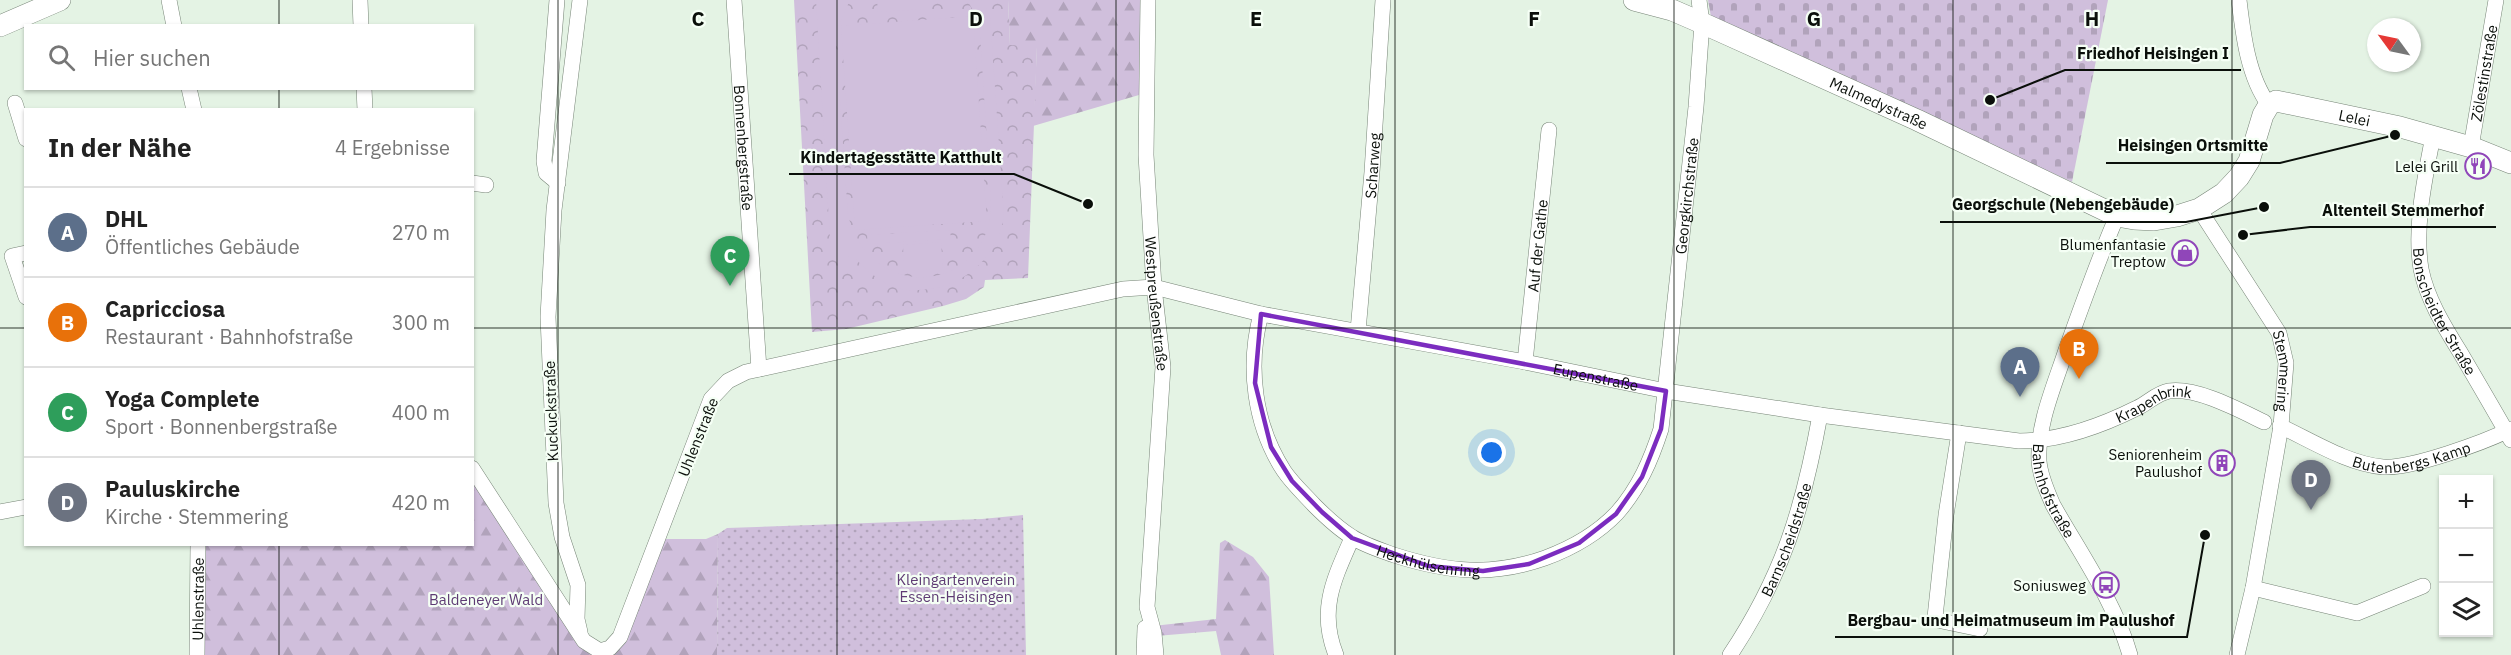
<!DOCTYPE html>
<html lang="de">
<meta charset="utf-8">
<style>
body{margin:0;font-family:"IBM Plex Sans",sans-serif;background:#f6f6f6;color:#222}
.controls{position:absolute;right:18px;bottom:18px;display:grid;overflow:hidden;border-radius:0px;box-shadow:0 2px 4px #0004}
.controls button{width:54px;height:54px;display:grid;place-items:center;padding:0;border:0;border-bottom:2px solid #e0e0e0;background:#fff;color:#222;font:30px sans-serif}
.compass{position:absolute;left:2367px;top:18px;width:54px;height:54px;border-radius:50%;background:#fff;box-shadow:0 2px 4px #0004;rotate:303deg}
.you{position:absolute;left:1492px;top:453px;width:21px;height:21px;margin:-15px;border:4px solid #fff;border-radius:50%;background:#1a73e8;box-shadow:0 0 0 9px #1a73e833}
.badge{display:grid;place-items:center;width:39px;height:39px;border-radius:50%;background:#0b8043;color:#fff;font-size:20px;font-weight:700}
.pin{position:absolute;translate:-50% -50px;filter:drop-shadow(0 2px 3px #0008)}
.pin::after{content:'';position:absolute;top:32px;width:21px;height:18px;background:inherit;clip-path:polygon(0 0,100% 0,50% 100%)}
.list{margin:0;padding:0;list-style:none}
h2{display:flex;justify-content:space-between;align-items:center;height:78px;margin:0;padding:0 24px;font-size:26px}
h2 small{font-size:20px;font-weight:400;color:#767676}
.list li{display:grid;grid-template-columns:39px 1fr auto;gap:18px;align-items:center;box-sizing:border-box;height:90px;padding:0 24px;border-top:2px solid #e0e0e0}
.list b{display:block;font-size:22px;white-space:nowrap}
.list p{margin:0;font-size:20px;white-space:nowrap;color:#767676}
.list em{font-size:20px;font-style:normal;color:#767676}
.icon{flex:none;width:33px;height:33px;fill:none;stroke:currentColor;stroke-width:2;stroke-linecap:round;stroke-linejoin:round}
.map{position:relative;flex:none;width:2511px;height:655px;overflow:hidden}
.search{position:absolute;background:#fff;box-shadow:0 2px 4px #0004;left:24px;top:24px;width:450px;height:66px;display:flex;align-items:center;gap:15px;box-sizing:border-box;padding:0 21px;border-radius:0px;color:#767676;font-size:22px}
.panel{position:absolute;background:#fff;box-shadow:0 2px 4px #0004;left:24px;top:108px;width:450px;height:438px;border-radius:0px}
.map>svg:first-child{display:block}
.forest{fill:url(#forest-firs)}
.cemetery{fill:url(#cemetery-stones)}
.park{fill:url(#park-crowns)}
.garden{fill:url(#garden-dots)}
.pitch{fill:#d0bfdc}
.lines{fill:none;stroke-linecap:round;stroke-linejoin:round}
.street-casing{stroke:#768476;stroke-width:16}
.secondary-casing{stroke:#768476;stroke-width:22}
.street{stroke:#fff;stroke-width:15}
.secondary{stroke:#fff;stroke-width:21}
.marked{fill:none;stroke:#7b2cbf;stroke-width:4.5;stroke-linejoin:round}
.grid{fill:none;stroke:#0a0f0a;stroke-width:1.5;stroke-opacity:0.55}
.labels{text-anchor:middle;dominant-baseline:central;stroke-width:4.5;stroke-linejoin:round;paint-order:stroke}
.street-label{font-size:15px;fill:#0a0f0a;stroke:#f5fff5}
.poi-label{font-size:15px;fill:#0a0f0a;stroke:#f5fff5;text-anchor:end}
.park-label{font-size:15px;fill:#5e3b74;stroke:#f5fff5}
.grid-label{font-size:20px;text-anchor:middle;font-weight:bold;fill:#0a0f0a;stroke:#f5fff5;stroke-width:4.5;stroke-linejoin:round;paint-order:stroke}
.leader{fill:none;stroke:#0a0f0a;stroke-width:2}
.callout-dot{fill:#0a0f0a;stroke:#f5fff5;stroke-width:2}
.callout-label{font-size:16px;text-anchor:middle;font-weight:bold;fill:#0a0f0a;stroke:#f5fff5;stroke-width:4.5;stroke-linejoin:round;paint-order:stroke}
</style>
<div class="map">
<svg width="2511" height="655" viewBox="0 0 2511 655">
<defs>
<pattern id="forest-firs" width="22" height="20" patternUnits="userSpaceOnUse" patternTransform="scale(1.5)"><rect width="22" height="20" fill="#d0bfdc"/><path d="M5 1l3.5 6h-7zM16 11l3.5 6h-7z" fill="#b1a3bb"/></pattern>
<pattern id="cemetery-stones" width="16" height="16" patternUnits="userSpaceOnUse" patternTransform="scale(1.5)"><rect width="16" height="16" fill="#d0bfdc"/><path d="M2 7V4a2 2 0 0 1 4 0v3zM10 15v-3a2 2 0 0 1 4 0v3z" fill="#b1a3bb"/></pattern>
<pattern id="park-crowns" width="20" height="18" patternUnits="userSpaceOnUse" patternTransform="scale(1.5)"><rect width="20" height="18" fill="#d0bfdc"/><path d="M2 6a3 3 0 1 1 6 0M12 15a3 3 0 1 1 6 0" fill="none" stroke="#b1a3bb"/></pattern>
<pattern id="garden-dots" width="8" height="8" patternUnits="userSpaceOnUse" patternTransform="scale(1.5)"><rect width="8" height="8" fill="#d0bfdc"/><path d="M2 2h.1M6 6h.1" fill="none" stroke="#b1a3bb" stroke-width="1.8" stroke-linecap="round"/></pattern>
</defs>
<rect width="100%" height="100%" fill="#e4f3e4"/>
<path class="forest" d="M1008,0H1140L1139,95L1033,126L1037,48L1010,46Z
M473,472L579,636L605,654L661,539H706L718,534L717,655H200L202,545L472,544Z
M1225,540L1253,557L1269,577L1274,655H1221L1216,631L1156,636L1153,626L1216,619L1220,543Z"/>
<path class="cemetery" d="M1708,0H2108L2072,182L1711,17Z"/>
<path class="park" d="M794,0H1008L1010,45L1037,47L1028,278L985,280L984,287L966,299L943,306L846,329L812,332Z"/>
<path class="garden" d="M1023,515L1026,655H717L718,534L727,528L982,519Z"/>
<path class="pitch" d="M816,0H850L837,29L836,45L848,215C871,307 992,292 991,203L980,34L974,12L967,0L984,1L990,17L1004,216C997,255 969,283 930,289C916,291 901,291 889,285C875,278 863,266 852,256L831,257Z
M877,0H924V9L878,12Z
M973,16L987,221L855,230L841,26Z
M950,230L951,239L868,244L867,235Z
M941,242L943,268L904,271L903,245Z"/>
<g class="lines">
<g class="street-casing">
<g id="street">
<path d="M169,0L174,26"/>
<path d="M360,0L361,26"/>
<path d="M557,0L544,161L546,173L558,183"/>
<path id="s1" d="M734,0L759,369"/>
<path id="s2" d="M1148,0L1146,155L1154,287L1163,367L1147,607L1154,633L1156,655"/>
<path d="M2239,0C2243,34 2248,77 2269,105"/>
<path d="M189,88L194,110"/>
<path d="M364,88L365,110"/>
<path d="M15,103L26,139"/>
<path id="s3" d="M2433,136C2425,178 2414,226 2421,269C2427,299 2444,326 2460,352C2477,381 2494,410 2511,440"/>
<path id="s4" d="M2471,147L2496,0"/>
<path d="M472,183L486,185"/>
<path id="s5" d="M2199,209L2279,333L2286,363L2281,426L2253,588L2237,655"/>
<path id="s6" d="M2117,216C2098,260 2082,305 2066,350C2055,384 2037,424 2039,461C2040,476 2047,491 2053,505C2080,553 2115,602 2130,655"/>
<path d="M26,253L12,256L26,297"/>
<path id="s7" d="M1261,314C1247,366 1254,425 1284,471C1292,483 1304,494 1314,505C1325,516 1339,529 1352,537C1364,545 1380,550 1394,555C1447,572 1491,577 1545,558C1572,548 1597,534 1617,513C1639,488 1651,460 1661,429L1696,107L1702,23L1699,0"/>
<path id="s8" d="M1358,331L1372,172L1383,0"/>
<path id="s9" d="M1525,362L1549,130"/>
<path id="s10" d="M2280,426C2312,441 2348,464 2383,467C2411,469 2485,442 2511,429"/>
<path d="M1959,433L1946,515L1935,617L1937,620L1980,629"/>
<path id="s11" d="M472,468L584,641L600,651L610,648L620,637L711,399L728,381L746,372L1123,289L1154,287L1261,314L1525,362L1666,391L1820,415L2019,441C2059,441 2101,426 2137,408C2148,403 2157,393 2169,391C2197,387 2239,410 2264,422"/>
<path d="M0,512L26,507"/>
<path d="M2253,588L2357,613L2423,586"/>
<path d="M580,632L577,619L578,585L562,537L556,503L548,317L554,210L580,0"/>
<path id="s12" d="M197,655L198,544"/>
<path d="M1144,655L1145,628"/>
<path d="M1336,655C1318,610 1334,579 1352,538"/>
<path id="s13" d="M1730,655C1783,575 1803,509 1820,415"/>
</g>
</g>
<g class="secondary-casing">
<g id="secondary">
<path id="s14" d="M1634,0L1672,10L1702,23L1917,120L2117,216L2134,219L2154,220L2177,216L2199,209L2224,193L2239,177L2249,161L2263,115L2269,105L2276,101L2400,127L2471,147L2511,163"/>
<path d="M0,26L60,0"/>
</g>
</g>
<use href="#street" class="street"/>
<use href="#secondary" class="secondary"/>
</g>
<path class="marked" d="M1261,314L1666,391L1661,429L1642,477L1616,514L1579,543L1529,564L1483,571L1428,566L1352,538L1322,512L1292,481L1271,447L1255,383Z"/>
<path class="grid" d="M279,0V26M558,0V655M837,0V655M1116,0V655M1395,0V655M1674,0V655M1953,0V655M2232,0V655M279,88V110M0,328H26M472,328H2511M279,544V655"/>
<defs>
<g id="restaurant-ring" transform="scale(1.35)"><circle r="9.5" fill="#f5fff5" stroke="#9046b9" stroke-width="1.5"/><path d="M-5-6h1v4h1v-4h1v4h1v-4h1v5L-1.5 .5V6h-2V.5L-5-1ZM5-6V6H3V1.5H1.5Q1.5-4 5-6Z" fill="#9046b9"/></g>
<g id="shop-ring" transform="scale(1.35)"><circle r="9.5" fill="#f5fff5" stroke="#9046b9" stroke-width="1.5"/><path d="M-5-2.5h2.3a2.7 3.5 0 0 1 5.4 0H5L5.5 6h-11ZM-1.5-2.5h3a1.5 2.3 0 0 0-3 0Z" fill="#9046b9"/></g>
<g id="building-ring" transform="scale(1.35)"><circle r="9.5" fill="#f5fff5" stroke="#9046b9" stroke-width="1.5"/><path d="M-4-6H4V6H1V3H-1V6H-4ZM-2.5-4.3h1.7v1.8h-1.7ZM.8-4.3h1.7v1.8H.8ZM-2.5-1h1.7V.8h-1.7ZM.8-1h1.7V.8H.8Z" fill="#9046b9"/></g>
<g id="bus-ring" transform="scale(1.35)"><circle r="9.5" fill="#f5fff5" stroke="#9046b9" stroke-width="1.5"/><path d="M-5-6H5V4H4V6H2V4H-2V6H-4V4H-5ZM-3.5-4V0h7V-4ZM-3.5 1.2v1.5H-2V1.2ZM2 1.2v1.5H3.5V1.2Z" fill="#9046b9"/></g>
</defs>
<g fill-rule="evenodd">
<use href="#restaurant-ring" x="2478" y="166"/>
<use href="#shop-ring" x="2185" y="253"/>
<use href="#building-ring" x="2222" y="463"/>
<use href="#bus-ring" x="2106" y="585"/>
</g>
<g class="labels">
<g class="street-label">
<text stroke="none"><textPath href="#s4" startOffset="75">Zölestinstraße</textPath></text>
<text stroke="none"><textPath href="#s14" startOffset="266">Malmedystraße</textPath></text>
<text stroke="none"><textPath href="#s14" startOffset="832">Lelei</textPath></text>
<text stroke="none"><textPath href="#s1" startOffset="148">Bonnenbergstraße</textPath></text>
<text stroke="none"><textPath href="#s8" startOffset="166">Scharweg</textPath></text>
<text stroke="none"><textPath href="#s7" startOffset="874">Georgkirchstraße</textPath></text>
<text stroke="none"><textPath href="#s9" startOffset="117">Auf der Gathe</textPath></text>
<text stroke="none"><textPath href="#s2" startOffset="304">Westpreußenstraße</textPath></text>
<text stroke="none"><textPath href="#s3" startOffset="182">Bonscheidter Straße</textPath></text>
<text stroke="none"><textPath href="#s5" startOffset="186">Stemmering</textPath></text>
<text stroke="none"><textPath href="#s11" startOffset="1418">Eupenstraße</textPath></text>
<text stroke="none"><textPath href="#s11" startOffset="1988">Krapenbrink</textPath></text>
<text transform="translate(551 411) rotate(-92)">Kuckuckstraße</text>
<text transform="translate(698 437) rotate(-68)">Uhlenstraße</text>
<text stroke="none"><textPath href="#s10" startOffset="141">Butenbergs Kamp</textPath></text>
<text stroke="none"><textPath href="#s6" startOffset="291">Bahnhofstraße</textPath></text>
<text stroke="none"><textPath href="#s13" startOffset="129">Barnscheidstraße</textPath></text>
<text stroke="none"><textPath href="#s7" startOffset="339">Heckhülsenring</textPath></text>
<text stroke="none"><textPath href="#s12" startOffset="56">Uhlenstraße</textPath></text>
</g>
<g class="poi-label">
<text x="2458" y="166">Lelei Grill</text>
<text x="2166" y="244">Blumenfantasie<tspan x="2166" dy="17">Treptow</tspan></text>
<text x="2202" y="454">Seniorenheim<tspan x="2202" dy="17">Paulushof</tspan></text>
<text x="2086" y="585">Soniusweg</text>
</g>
<g class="park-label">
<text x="956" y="579">Kleingartenverein<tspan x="956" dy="17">Essen-Heisingen</tspan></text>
<text x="486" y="599">Baldeneyer Wald</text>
</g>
</g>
<g class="grid-label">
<text x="698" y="26">C</text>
<text x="976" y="26">D</text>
<text x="1256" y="26">E</text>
<text x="1534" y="26">F</text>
<text x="1814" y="26">G</text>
<text x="2092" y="26">H</text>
</g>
<path class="leader" d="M1990 100L2065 70H2241M2395 135L2280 163H2106M1088 204L1014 174H789M2264 207L2186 222H1940M2243 235L2310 227H2496M2205 535L2187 637H1835"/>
<g class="callout-dot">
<circle cx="1990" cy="100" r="6"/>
<circle cx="2395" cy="135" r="6"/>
<circle cx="1088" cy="204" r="6"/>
<circle cx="2264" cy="207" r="6"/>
<circle cx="2243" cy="235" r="6"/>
<circle cx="2205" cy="535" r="6"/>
</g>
<g class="callout-label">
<text x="2153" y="59">Friedhof Heisingen I</text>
<text x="2193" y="151">Heisingen Ortsmitte</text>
<text x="901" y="163">Kindertagesstätte Katthult</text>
<text x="2063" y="210">Georgschule (Nebengebäude)</text>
<text x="2403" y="216">Altenteil Stemmerhof</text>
<text x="2011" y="626">Bergbau- und Heimatmuseum im Paulushof</text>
</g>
</svg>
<div class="controls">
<button>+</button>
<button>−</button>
<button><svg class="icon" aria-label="layers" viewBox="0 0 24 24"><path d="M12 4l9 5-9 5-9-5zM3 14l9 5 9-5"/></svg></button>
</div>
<svg class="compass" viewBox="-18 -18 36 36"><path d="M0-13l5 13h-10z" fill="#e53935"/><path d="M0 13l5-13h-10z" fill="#767676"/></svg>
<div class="you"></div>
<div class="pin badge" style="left:2020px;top:397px;background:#5c6f8a">A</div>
<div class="pin badge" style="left:2079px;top:379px;background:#e8710a">B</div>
<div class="pin badge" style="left:730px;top:286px;background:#2e9e5b">C</div>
<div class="pin badge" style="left:2311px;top:510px;background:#6b7280">D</div>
<div class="search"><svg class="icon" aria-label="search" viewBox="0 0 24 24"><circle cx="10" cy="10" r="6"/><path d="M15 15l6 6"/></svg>Hier suchen</div>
<section class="panel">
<h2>In der Nähe<small>4 Ergebnisse</small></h2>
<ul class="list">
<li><span class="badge" style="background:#5c6f8a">A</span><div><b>DHL</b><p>Öffentliches Gebäude</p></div><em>270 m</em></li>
<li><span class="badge" style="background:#e8710a">B</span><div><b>Capricciosa</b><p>Restaurant · Bahnhofstraße</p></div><em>300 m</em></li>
<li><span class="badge" style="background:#2e9e5b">C</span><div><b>Yoga Complete</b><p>Sport · Bonnenbergstraße</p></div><em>400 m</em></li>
<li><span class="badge" style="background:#6b7280">D</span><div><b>Pauluskirche</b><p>Kirche · Stemmering</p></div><em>420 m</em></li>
</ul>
</section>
</div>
